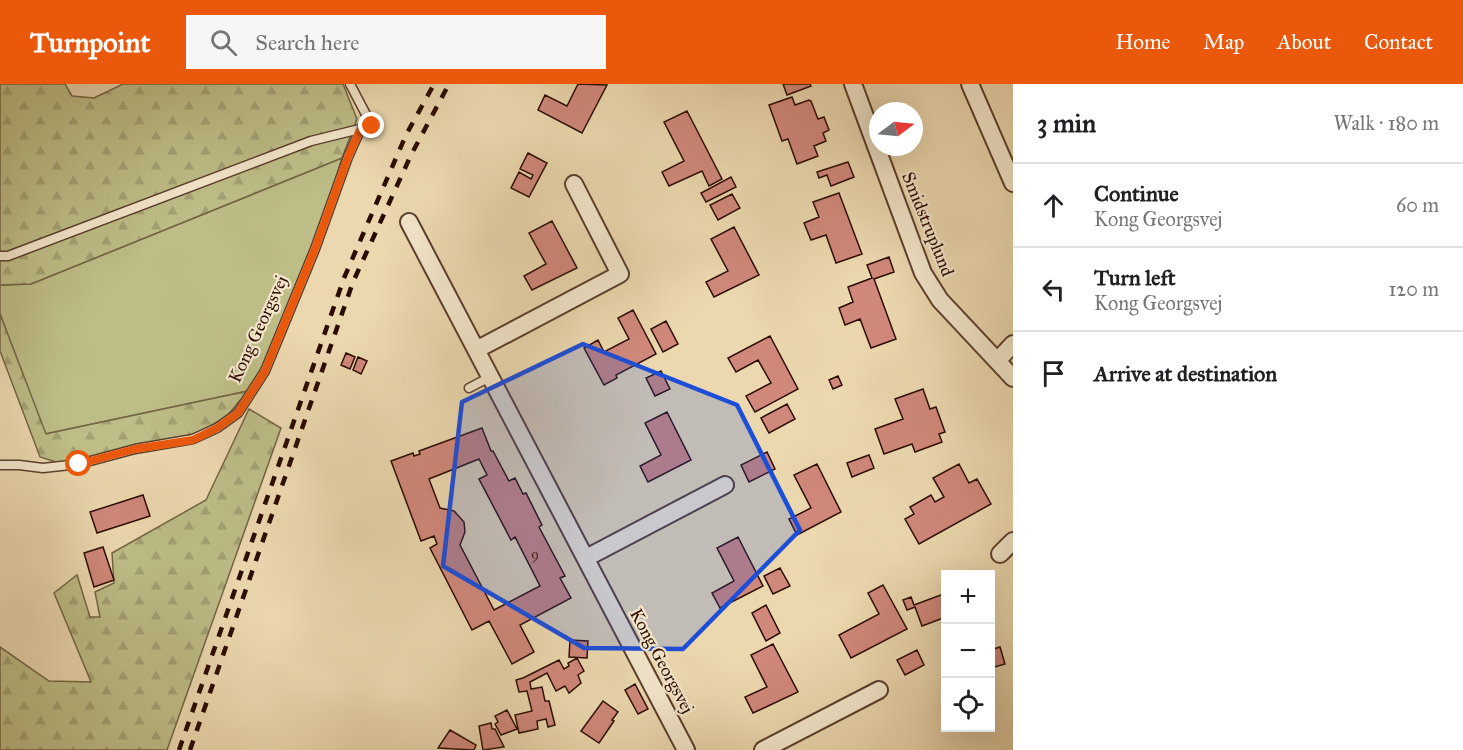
<!DOCTYPE html>
<meta charset="utf-8">
<style>
body{margin:0;font-family:"IM FELL Great Primer",serif;background:#f6f6f6;color:#202124}
.controls{position:absolute;right:18px;bottom:18px;display:grid;overflow:hidden;border-radius:0px;box-shadow:0 6px 24px #0002}
.controls button{width:54px;height:54px;display:grid;place-items:center;padding:0;border:0;border-bottom:2px solid #e0e0e0;background:#fff;color:#202124;font:30px sans-serif}
.compass{position:absolute;left:869px;top:18px;width:54px;height:54px;border-radius:50%;background:#fff;box-shadow:0 6px 24px #0002;rotate:74deg}
.stop{position:absolute;width:18px;height:18px;margin:-14px;border:4px solid #ea580c;border-radius:50%;background:#fff}
.stop.end{background:#ea580c;border-color:#fff;box-shadow:0 2px 6px #0008}
.list{margin:0;padding:0;list-style:none}
h2{display:flex;justify-content:space-between;align-items:center;height:78px;margin:0;padding:0 24px;font-size:26px}
h2 small{font-size:20px;font-weight:400;color:#757577}
.list li{display:grid;grid-template-columns:39px 1fr auto;gap:18px;align-items:center;box-sizing:border-box;height:84px;padding:0 24px;border-top:2px solid #e0e0e0}
.list b{display:block;font-size:22px;white-space:nowrap}
.list p{margin:0;font-size:20px;white-space:nowrap;color:#757577}
.list em{font-size:20px;font-style:normal;color:#757577}
.icon{flex:none;width:33px;height:33px;fill:none;stroke:currentColor;stroke-width:2;stroke-linecap:round;stroke-linejoin:round}
.map{position:relative;flex:none;width:1013px;height:666px;overflow:hidden}
header{display:flex;align-items:center;gap:36px;box-sizing:border-box;height:84px;padding:0 30px;background:#ea580c;color:#fff}
header strong{font-size:28px}
nav{display:flex;gap:33px;margin-inline-start:auto;font-size:21px}
.search{width:420px;height:54px;background:#f6f6f6;display:flex;align-items:center;gap:15px;box-sizing:border-box;padding:0 21px;border-radius:0px;color:#757577;font-size:22px}
main{display:flex}
aside{flex:1;background:#fff}
.map>svg:first-child{display:block}
.green{fill:#bdbd87;stroke:#746444;stroke-width:1.5}
.forest{fill:url(#forest-firs);stroke:#746444;stroke-width:1.5}
.building{fill:#d0887b;stroke:#2b0b00;stroke-width:1.5;fill-rule:evenodd}
.lines{fill:none;stroke-linecap:round;stroke-linejoin:round}
.service-casing{stroke:#5b3e2c;stroke-width:11}
.minor-casing{stroke:#5b3e2c;stroke-width:20}
.service{stroke:#f3e6cb;stroke-width:8}
.minor{stroke:#f3e6cb;stroke-width:16}
.rail{stroke:#2b0b00;stroke-width:4.5;stroke-dasharray:10 10;stroke-linecap:butt}
.route{stroke:#ea580c;stroke-width:8}
.marked{fill:#1d4ed8;fill-opacity:0.2;stroke:#1d4ed8;stroke-width:4.5;stroke-linejoin:round}
.labels{text-anchor:middle;dominant-baseline:central;stroke-width:4.5;stroke-linejoin:round;paint-order:stroke}
.number-label{font-size:15px;fill:#542a1f}
.street-label{font-size:18px;fill:#2b0b00;stroke:#f3e6cb}
</style>
<header>
<strong>Turnpoint</strong>
<div class="search"><svg class="icon" aria-label="search" viewBox="0 0 24 24"><circle cx="10" cy="10" r="6"/><path d="M15 15l6 6"/></svg>Search here</div>
<nav><a>Home</a><a>Map</a><a>About</a><a>Contact</a></nav>
</header>
<main>
<div class="map">
<svg width="1013" height="666" viewBox="0 0 1013 666">
<defs>
<pattern id="forest-firs" width="22" height="20" patternUnits="userSpaceOnUse" patternTransform="scale(1.5)"><rect width="22" height="20" fill="#bdbd87"/><path d="M5 1l3.5 6h-7zM16 11l3.5 6h-7z" fill="#a3a173"/></pattern>
</defs>
<rect width="100%" height="100%" fill="#ecd8af"/>
<filter id="stains"><feTurbulence type="fractalNoise" baseFrequency=".00333" numOctaves="4"/><feColorMatrix values="0 0 0 0 .2 0 0 0 0 .09 0 0 0 0 .02 0 0 0 .5 -.17"/></filter>
<radialGradient id="worn" r=".72"><stop offset=".6" stop-color="#630" stop-opacity="0"/><stop offset="1" stop-color="#630" stop-opacity=".3"/></radialGradient>
<path class="green" d="M342,74L324,133L263,281L248,307L45,350L0,230V201L31,200Z"/>
<path class="forest" d="M0,0H65L72,12L94,14L123,0H343L357,35L342,74L31,200L0,201Z
M0,230L46,350L248,307L226,333L194,351L59,379L40,373L0,267Z
M249,325L281,344L167,666H0V563L49,597L91,598L54,509L77,491L90,533H100L95,508L114,499L112,469L206,416Z"/>
<path class="building" d="M578,0L607,1L582,49L538,26L545,11L567,22Z
M783,0H810L811,2L787,11Z
M792,13L795,21L809,16L811,17L818,35L824,33L829,46L823,49L826,57L814,62L818,72L797,80L788,55L782,57L769,21Z
M687,27L722,95L709,102L702,87L669,102L662,88L684,77L664,38Z
M528,69L547,79L529,113L511,104L519,88L531,95L533,91L520,85Z
M848,78L854,93L831,102L827,91L819,94L817,88Z
M731,93L736,103L706,118L701,109Z
M839,109L862,170L836,179L826,151L811,156L804,139L819,133L813,118Z
M732,110L740,124L718,136L710,121Z
M552,137L577,184L532,206L524,192L546,180L529,149Z
M734,143L759,191L714,213L706,198L728,187L711,155Z
M889,173L894,188L874,195L896,255L871,264L860,235L845,241L839,224L853,218L848,203L872,194L867,181Z
M633,226L656,270L616,291L617,294L604,301L584,264L598,256L604,268L629,255L618,234Z
M666,237L678,260L663,268L651,245Z
M770,252L798,305L755,328L746,312L771,299L758,276L736,288L728,274Z
M346,269L355,273L350,285L341,281Z
M358,273L367,277L361,290L353,286Z
M661,287L670,305L655,312L646,294Z
M838,292L842,301L833,305L829,296Z
M923,305L930,325L936,323L945,348L939,350L942,358L915,368L912,360L884,370L875,345L903,335L895,315Z
M787,320L795,335L769,349L761,334Z
M667,328L691,376L648,398L640,382L661,371L645,339Z
M482,344L491,367H493L509,397L515,394L523,410L526,409L542,441L539,443L565,492L560,494L571,514L520,541L534,568L512,580L489,537L472,546L430,464L437,460L434,452L421,457L391,377L413,369L414,372L420,370L419,367ZM479,375L487,391L479,395L511,456L515,453L540,502L494,526L460,461L465,448L464,438L454,427L440,424L429,395Z
M767,368L775,385L749,398L741,381Z
M869,371L874,384L852,393L847,379Z
M817,380L841,428L797,451L789,435L811,424L794,391Z
M959,380L969,399L977,395L991,420L919,460L905,435L914,430L910,423L931,411L935,418L944,413L933,394Z
M143,411L150,432L97,449L90,428Z
M738,453L763,502L720,524L712,509L734,497L717,464Z
M103,463L114,496L94,503L84,469Z
M780,484L790,502L773,510L764,492Z
M883,501L907,545L851,574L839,551L879,530L868,509Z
M946,509V533L922,542L915,523L907,526L903,516L911,513L914,521Z
M766,521L780,549L766,557L752,529Z
M570,556L588,557L587,574L569,573Z
M773,560L798,608L753,629L745,613L767,603L751,571Z
M1000,563L1005,580L991,584L990,566Z
M917,566L924,581L905,591L897,576Z
M577,574L584,587L578,591L581,599L569,609L565,602L556,607L547,589L530,598L531,605L542,603L545,617H549L555,641L548,643L546,635L537,637L538,645L519,649L515,631L532,627L527,607L519,608L516,596L523,594L559,576L564,585L569,582L568,579Z
M635,600L648,625L638,630L625,606Z
M603,617L618,628L612,636L614,637L599,659L581,647Z
M507,626L517,645L501,651L495,640L498,638L495,632Z
M491,639L492,645H495L504,663L483,666L479,642Z
M450,646L476,661L474,666L438,664Z"/>
<g class="lines">
<g class="service-casing">
<path id="service" d="M0,172H8L311,57L372,42L350,0
M469,304L490,293
M0,381H19L43,384L79,380L135,365L193,355L217,344L238,329L265,287L315,165L348,73L361,44"/>
</g>
<g class="minor-casing">
<path id="minor" d="M853,0L923,189L940,216L1013,294
M970,0L1013,99
M409,138L686,666
M476,266L620,190L574,100
M997,277L1013,260
M1000,470L1013,457
M586,474L725,401
M763,666L879,606"/>
</g>
<use href="#service" class="service"/>
<use href="#minor" class="minor"/>
<path class="rail" d="M179,666L344,194L406,51L434,0
M190,666L353,198L411,71L449,0"/>
</g>
<g class="lines">
<path class="route" d="M79,380L135,365L193,356L217,344L238,329L265,287L315,165L348,73L361,44L372,42"/>
</g>
<path class="marked" d="M583,260L737,321L800,446L683,565L584,564L443,482L462,318Z"/>
<g class="labels">
<g class="number-label">
<text x="535" y="470">9</text>
</g>
<g class="street-label">
<text transform="translate(928 140) rotate(68)">Smidstruplund</text>
<text transform="translate(258 245) rotate(-65)">Kong Georgsvej</text>
<text transform="translate(662 577) rotate(62)">Kong Georgsvej</text>
</g>
</g>
<rect width="100%" height="100%" filter="url(#stains)"/>
<rect width="100%" height="100%" fill="url(#worn)"/>
</svg>
<div class="controls">
<button>+</button>
<button>−</button>
<button><svg class="icon" aria-label="locate" viewBox="0 0 24 24"><circle cx="12" cy="12" r="6"/><path d="M12 2v4M12 18v4M2 12h4M18 12h4"/></svg></button>
</div>
<svg class="compass" viewBox="-18 -18 36 36"><path d="M0-13l5 13h-10z" fill="#e53935"/><path d="M0 13l5-13h-10z" fill="#757577"/></svg>
<div class="stop" style="left:79px;top:380px"></div>
<div class="stop end" style="left:372px;top:42px"></div>
</div>
<aside>
<h2>3 min<small>Walk · 180 m</small></h2>
<ul class="list">
<li><svg class="icon" aria-label="ahead" viewBox="0 0 24 24"><path d="M12 20V5M6 11l6-6 6 6"/></svg><div><b>Continue</b><p>Kong Georgsvej</p></div><em>60 m</em></li>
<li><svg class="icon" aria-label="left" viewBox="0 0 24 24"><path d="M17 20v-9H6M10 6l-5 5 5 5"/></svg><div><b>Turn left</b><p>Kong Georgsvej</p></div><em>120 m</em></li>
<li><svg class="icon" aria-label="arrive" viewBox="0 0 24 24"><path d="M6 21V4h12l-3 4 3 4H6"/></svg><div><b>Arrive at destination</b></div></li>
</ul>
</aside>
</main>
